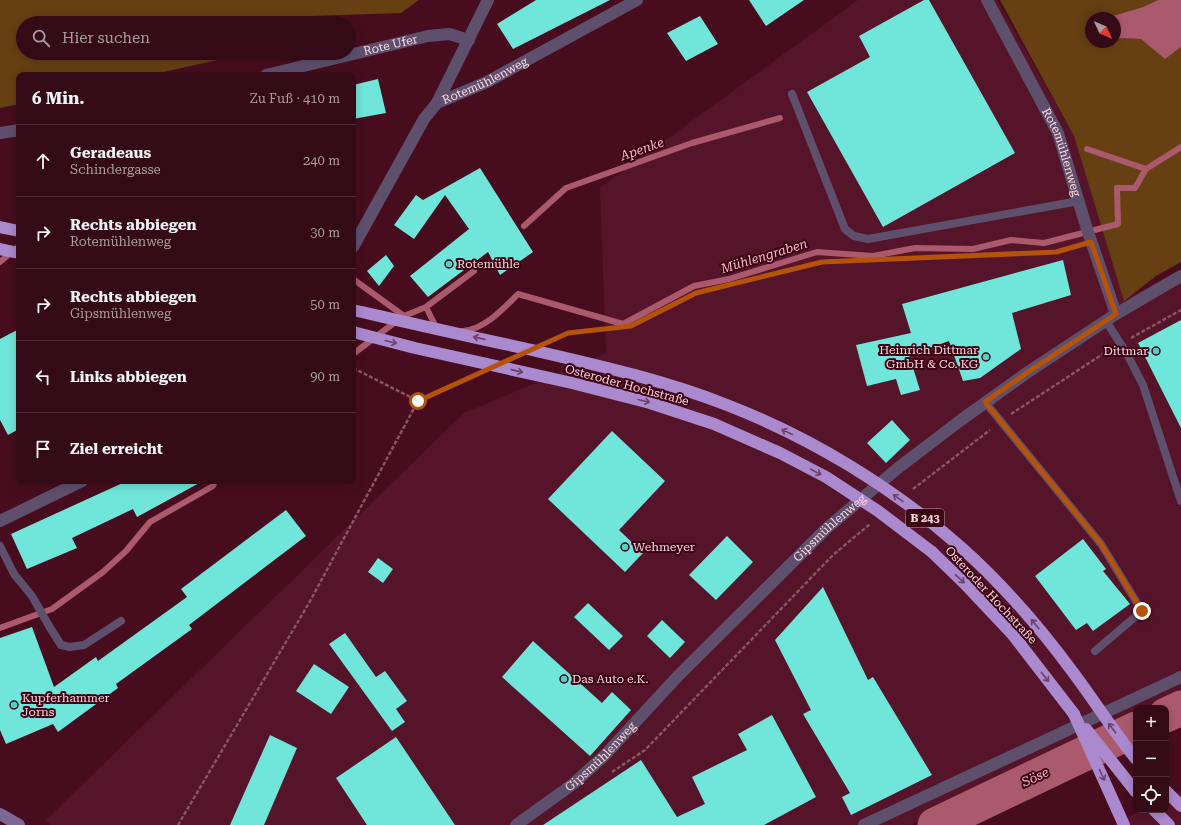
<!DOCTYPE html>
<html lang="de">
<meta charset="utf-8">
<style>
body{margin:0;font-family:"Roboto Serif",serif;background:#3d1320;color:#f1f3f6}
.controls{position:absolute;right:12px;bottom:12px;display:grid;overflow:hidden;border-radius:8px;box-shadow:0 2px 10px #0003}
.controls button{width:36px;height:36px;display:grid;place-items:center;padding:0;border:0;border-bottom:1px solid #4f2b36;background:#350a17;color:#f1f3f6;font:20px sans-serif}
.compass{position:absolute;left:1085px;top:12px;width:36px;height:36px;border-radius:50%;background:#350a17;box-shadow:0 2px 10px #0003;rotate:134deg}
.stop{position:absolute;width:12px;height:12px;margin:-9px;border:3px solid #b45309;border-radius:50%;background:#fff}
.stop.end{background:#b45309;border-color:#fff;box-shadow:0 1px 4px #0008}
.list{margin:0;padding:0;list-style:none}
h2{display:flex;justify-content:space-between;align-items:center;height:52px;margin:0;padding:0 16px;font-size:17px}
h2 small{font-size:13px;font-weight:400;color:#aa9aa1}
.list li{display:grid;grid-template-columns:26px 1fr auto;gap:12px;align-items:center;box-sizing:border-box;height:72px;padding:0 16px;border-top:1px solid #4f2b36}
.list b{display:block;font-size:15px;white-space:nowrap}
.list p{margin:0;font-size:13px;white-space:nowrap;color:#aa9aa1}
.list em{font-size:13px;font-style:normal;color:#aa9aa1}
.icon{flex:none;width:22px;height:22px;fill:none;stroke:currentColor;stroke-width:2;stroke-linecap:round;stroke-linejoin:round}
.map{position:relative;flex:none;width:1181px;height:825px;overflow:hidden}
.search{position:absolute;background:#350a17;box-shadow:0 2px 10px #0003;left:16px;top:16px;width:340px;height:44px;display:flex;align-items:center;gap:10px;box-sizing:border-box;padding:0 14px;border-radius:22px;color:#aa9aa1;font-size:15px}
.panel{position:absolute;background:#350a17;box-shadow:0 2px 10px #0003;left:16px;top:72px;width:340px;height:412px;border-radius:8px}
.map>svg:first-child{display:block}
.built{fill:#551429}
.green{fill:#664013}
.water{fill:#ab5a6d}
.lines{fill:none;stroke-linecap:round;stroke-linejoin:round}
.stream{stroke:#ab5a6d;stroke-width:6}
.river{stroke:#ab5a6d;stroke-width:35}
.building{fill:#70e5d9}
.path{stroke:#885563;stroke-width:2.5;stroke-dasharray:4 2;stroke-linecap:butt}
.lane{stroke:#5e506d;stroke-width:8}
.street{stroke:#5e506d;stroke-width:12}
.secondary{stroke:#7d6795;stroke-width:12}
.highway{stroke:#ab89cf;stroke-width:12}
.highway-bridge{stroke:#ab89cf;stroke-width:12}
.oneway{stroke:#6d3f69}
.route{stroke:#b45309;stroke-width:5}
.poi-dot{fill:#57cec2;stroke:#3b0216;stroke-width:1.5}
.labels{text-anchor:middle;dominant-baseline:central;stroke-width:4;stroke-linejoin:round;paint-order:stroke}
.shield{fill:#3b0216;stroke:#c396a1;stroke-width:1}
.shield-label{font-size:11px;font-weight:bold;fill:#fdd6dd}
.street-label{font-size:12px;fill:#fdd6dd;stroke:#3b0216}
.poi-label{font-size:12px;fill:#fdd6dd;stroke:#3b0216;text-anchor:start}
.water-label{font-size:13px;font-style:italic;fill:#fdb7c5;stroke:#3b0216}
</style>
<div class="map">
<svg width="1181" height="825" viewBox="0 0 1181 825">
<rect width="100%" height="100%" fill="#470d1f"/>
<path class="built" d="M858,0H997L1074,136L1124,300L1181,269V697L1157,708H1136V718L910,825H52L45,821L464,413L606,353L600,188Z
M1181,791V825H1113L1143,810H1166V798Z"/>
<path class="green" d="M0,0H419L401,13L312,16L302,23H23V53H249L150,75H19V104L0,108Z
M1000,0H1158L1143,7L1109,17V18H1091V42H1115V38L1141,39L1165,58L1181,47V262L1156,276L1124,301L1074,136Z"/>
<path class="water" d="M1158,0H1181V47L1165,59L1141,39L1115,38V18L1109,17L1143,7Z"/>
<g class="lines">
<path class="stream" d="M1087,149L1146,169L1181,147
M524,226L566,188L692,143L780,118
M0,262L19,246
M353,279L404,316L426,307L474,271
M426,307L437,329
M463,331C485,329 503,309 518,294L623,324L694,286L729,279L817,252L873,256L915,248L973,249L1011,240L1044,243L1118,224L1117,188H1135L1146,169
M353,354L398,320
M0,628L52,609L103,572L126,551L150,522L213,486L215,481"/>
<path class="river" d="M1166,715L1181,708
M935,825L1136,729"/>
</g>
<path class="building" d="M536,0H610L513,49L497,24Z
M749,0H804L766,26Z
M924,0H929L1015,153L883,227L807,92L870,57L859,36Z
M700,16L718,44L686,61L667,33Z
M378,79L386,113L353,119V85Z
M480,168L533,252L500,275L488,252L428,297L410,276L469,229L445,195L414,239L394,225L416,195L423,200Z
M386,255L394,266L379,286L367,271Z
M1063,260L1071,295L1012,313L1021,349L980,378L963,381L949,341L909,355L920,390L901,395L896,379L867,386L856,345L911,333L902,304Z
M1181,320V428L1138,343Z
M19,329V429L8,435L0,420V339Z
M892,420L910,440L886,463L867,443Z
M612,431L665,481L619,530L643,553L625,572L548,499Z
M127,481H203L137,517L133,509L72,538L77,548L27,569L11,534Z
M286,510L306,536L189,625L192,629L116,684L118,688L58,732L53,724L6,744L0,730V638L32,627L54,687L96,657L98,661L187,597L181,589Z
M727,536L753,562L716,600L689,575Z
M1083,539L1106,569L1103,571L1130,604L1093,631L1087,623L1076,630L1035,576Z
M378,558L393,569L383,583L368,572Z
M823,587L868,680L873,677L932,775L851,815L842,797L850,793L803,714L811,710L775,640Z
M588,603L623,636L609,650L574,617Z
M662,620L685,642L670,658L647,636Z
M345,633L376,677L385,671L407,701L396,709L405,722L392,731L329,644Z
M533,641L602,703L612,692L631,710L590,756L502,677Z
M314,664L349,687L331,714L296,691Z
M772,715L816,797L764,825H543L641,760L677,817L705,804L692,777L747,750L738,734Z
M270,735L297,748L264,825H230Z
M396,737L455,825H367L336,778Z"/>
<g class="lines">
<path class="path" d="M1131,338L1181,310
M555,339L568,333L631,326L697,293L822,262L1056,252L1076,247
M353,368L418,401
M418,401L471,377
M1011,414L1109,350
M913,489L990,430
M612,772L645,750L833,555L870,524
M178,825L309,603L418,401"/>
<path class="lane" d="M792,94L845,229L854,236L868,239L1079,201
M1106,321L1127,354L1143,385L1181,501
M985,402L1101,544L1142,611L1095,651
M0,546L14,574L32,596L49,626L61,645L70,647L84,645L121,621"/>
<g class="street">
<path id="s1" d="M987,0L1058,133L1086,226L1116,314"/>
<path id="s2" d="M266,75L428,36L449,34L469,40"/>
<path d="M437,103L488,0"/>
<path d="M0,133L19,130"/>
<path id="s3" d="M353,247L424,119L437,103L487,82L637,0"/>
<path d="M0,521L82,481"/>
<path id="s4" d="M516,825L573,784L604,756L678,676L827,528L898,468L961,420L1028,372L1116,314L1181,276"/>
<path d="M864,825L1181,677"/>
</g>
<path class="secondary" d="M0,814L19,825"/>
<path class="highway" d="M0,227L19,231
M0,249L19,253
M932,552L964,583L1013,635L1074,714
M1166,791L1181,806
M1154,810L1169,825"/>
<path class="highway-bridge" d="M353,310C410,323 466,336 523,348C592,364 661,379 727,405C812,438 894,488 963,549C1002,584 1041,629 1072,671C1094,700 1113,731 1136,759
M353,332L415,348L572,383L650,403L714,424L780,453L826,477L878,511L932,552
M1074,714L1124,825
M1086,729L1136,792"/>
</g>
<defs><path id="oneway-shaft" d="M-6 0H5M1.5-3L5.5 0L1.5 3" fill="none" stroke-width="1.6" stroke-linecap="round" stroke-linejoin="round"/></defs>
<g class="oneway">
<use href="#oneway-shaft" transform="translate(479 338) rotate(-167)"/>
<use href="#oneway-shaft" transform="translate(391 342) rotate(14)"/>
<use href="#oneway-shaft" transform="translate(517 371) rotate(13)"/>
<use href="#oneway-shaft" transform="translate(644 401) rotate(14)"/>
<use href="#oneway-shaft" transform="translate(787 432) rotate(-155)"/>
<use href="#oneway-shaft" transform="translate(816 472) rotate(28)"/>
<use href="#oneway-shaft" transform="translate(898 498) rotate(-145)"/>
<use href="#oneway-shaft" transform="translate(960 579) rotate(44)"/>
<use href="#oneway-shaft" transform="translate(1035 624) rotate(-131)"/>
<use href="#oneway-shaft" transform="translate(1045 677) rotate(52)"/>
<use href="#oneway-shaft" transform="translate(1112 728) rotate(-127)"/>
<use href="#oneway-shaft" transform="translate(1102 775) rotate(65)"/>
</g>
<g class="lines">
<path class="route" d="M418,401L568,333L631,326L696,293L822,262L1056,252L1091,242L1116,314L1028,372L985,402L1101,544L1142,611"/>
</g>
<g class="poi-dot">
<circle cx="449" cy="264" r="4"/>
<circle cx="1156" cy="351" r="4"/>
<circle cx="986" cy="357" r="4"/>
<circle cx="625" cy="547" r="4"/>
<circle cx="564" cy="679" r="4"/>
<circle cx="14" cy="705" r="4"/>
</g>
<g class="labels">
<rect class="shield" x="906" y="509" width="38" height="18" rx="3"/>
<g class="shield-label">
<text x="925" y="518">B 243</text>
</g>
<g class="street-label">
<text stroke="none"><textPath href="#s2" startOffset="128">Rote Ufer</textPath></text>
<text stroke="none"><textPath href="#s3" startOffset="220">Rotemühlenweg</textPath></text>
<text stroke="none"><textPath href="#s1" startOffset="170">Rotemühlenweg</textPath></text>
<text transform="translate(627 385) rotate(15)">Osteroder Hochstraße</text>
<text stroke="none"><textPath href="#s4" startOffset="433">Gipsmühlenweg</textPath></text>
<text transform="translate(991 595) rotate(47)">Osteroder Hochstraße</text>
<text stroke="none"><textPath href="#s4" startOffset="109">Gipsmühlenweg</textPath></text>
</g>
<g class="poi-label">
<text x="457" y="264">Rotemühle</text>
<text x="978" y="350" text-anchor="end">Heinrich Dittmar<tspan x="978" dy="14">GmbH &amp; Co. KG</tspan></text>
<text x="1148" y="351" text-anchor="end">Dittmar</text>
<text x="633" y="547">Wehmeyer</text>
<text x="572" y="679">Das Auto e.K.</text>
<text x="22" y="698">Kupferhammer<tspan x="22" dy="14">Jorns</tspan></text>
</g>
<g class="water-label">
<text transform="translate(642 149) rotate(-19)">Apenke</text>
<text transform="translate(764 256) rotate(-17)">Mühlengraben</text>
<text transform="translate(1035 777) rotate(-25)">Söse</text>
</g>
</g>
</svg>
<div class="controls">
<button>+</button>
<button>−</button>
<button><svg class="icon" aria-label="locate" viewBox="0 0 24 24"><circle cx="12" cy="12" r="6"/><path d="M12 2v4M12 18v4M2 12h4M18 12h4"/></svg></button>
</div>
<svg class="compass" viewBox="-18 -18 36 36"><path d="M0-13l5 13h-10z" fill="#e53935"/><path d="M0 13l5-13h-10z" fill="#aa9aa1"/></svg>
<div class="stop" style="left:418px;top:401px"></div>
<div class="stop end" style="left:1142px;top:611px"></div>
<div class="search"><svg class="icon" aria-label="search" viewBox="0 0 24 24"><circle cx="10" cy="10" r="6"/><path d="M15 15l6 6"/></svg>Hier suchen</div>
<section class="panel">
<h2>6 Min.<small>Zu Fuß · 410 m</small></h2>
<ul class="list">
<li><svg class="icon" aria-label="ahead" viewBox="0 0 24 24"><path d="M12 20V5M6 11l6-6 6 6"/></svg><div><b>Geradeaus</b><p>Schindergasse</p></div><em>240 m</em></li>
<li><svg class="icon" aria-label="right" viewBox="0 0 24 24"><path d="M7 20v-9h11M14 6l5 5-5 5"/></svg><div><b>Rechts abbiegen</b><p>Rotemühlenweg</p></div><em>30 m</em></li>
<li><svg class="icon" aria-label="right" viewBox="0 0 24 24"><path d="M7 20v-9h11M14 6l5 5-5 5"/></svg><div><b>Rechts abbiegen</b><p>Gipsmühlenweg</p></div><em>50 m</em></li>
<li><svg class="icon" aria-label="left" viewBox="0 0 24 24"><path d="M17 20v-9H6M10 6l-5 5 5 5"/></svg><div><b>Links abbiegen</b></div><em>90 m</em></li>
<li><svg class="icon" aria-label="arrive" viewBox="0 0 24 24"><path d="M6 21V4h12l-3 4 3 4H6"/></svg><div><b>Ziel erreicht</b></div></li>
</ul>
</section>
</div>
